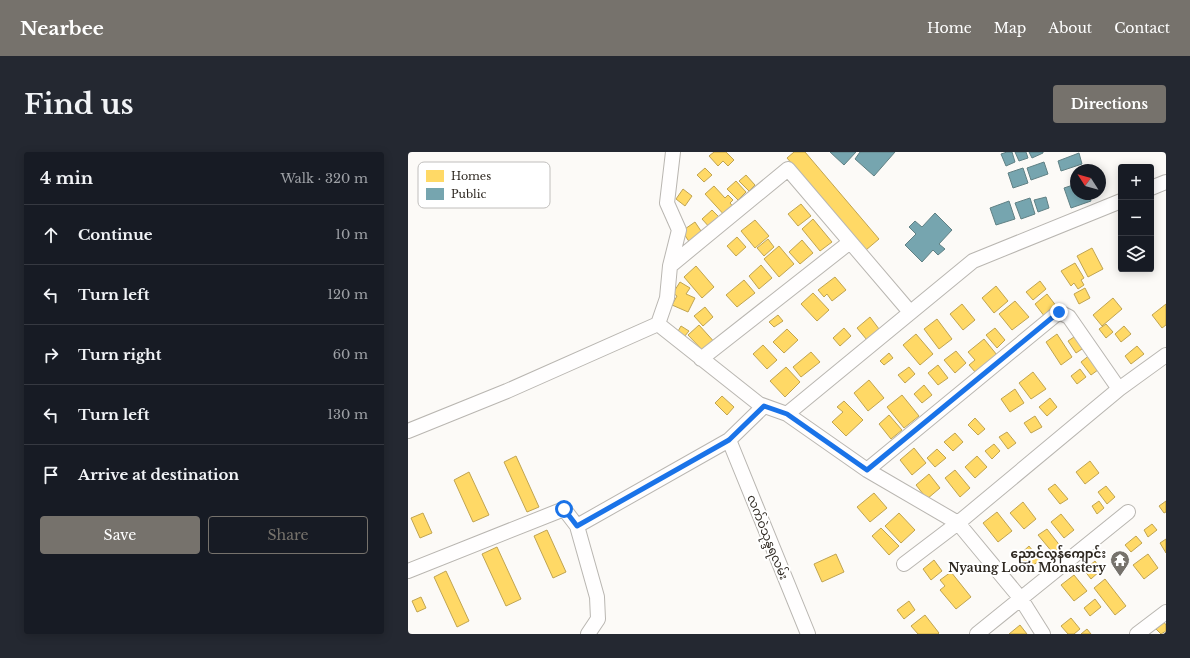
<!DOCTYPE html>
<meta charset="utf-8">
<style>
body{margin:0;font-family:"Libre Baskerville","Noto Sans Myanmar",serif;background:#242831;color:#f1f3f6}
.controls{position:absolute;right:12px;top:12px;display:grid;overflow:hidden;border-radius:4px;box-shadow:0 2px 10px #0003}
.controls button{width:36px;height:36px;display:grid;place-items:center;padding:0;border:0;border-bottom:1px solid #363941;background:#171b24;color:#f1f3f6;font:20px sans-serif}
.compass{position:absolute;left:662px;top:12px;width:36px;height:36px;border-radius:50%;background:#171b24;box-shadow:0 2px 10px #0003;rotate:306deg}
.stop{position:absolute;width:12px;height:12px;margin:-9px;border:3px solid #1a73e8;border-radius:50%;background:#fff}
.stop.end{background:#1a73e8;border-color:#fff;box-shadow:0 1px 4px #0008}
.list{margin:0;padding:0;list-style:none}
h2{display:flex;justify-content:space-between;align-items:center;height:52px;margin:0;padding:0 16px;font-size:17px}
h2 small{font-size:13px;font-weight:400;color:#9ea1a6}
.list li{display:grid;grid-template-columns:26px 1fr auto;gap:12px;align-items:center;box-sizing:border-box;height:60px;padding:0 16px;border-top:1px solid #363941}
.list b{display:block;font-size:15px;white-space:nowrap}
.list em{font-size:13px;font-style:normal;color:#9ea1a6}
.actions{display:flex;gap:8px;padding:12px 16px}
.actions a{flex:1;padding:9px 0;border:1px solid #76726c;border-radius:4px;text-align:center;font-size:14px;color:#76726c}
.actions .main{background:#76726c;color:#fff}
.icon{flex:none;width:22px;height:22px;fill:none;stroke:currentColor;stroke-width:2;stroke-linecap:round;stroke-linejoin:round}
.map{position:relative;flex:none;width:758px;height:482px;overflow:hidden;border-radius:4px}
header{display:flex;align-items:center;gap:24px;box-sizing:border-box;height:56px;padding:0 20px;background:#76726c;color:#fff}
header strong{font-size:19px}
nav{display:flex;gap:22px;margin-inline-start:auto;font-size:14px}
.intro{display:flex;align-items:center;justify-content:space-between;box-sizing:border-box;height:96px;padding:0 24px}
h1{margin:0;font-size:28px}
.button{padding:10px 18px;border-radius:4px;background:#76726c;color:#fff;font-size:14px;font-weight:700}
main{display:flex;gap:24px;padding:0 24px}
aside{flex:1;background:#171b24;border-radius:4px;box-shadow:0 2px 10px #0003}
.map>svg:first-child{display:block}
.homes{fill:#ffd966;stroke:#c0a451}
.public{fill:#76a5af;stroke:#608084}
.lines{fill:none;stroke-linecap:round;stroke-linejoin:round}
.street-casing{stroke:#b9b6b1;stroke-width:16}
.street{stroke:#fffefe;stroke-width:14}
.route{stroke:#1a73e8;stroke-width:5}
.labels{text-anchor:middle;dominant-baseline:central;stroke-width:4;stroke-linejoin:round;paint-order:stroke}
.street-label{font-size:12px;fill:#2e2821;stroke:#fff}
.poi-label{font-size:12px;font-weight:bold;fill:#2e2821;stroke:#fff;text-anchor:end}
.key{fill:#fff;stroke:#c0bebc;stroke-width:1}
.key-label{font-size:11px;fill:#2e2821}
</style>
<header>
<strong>Nearbee</strong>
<nav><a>Home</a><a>Map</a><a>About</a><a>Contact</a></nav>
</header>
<div class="intro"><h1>Find us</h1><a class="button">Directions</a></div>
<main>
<aside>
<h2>4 min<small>Walk · 320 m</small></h2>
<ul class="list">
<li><svg class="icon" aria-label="ahead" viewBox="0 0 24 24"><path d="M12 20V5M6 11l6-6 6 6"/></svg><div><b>Continue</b></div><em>10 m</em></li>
<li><svg class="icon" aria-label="left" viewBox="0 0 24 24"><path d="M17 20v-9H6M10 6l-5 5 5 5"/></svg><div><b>Turn left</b></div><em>120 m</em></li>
<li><svg class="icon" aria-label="right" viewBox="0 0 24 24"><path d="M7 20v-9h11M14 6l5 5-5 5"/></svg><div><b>Turn right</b></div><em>60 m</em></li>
<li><svg class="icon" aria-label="left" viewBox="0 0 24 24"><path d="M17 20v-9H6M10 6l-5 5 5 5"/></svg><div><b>Turn left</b></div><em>130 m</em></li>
<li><svg class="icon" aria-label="arrive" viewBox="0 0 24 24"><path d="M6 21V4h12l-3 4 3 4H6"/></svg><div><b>Arrive at destination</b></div></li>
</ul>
<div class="actions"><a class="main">Save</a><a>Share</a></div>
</aside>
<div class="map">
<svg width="758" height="482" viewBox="0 0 758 482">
<rect width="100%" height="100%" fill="#fcfaf7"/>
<path class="homes" d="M306,0H318L326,8L320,14L315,9L310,14L301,4Z
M386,0H397L471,87L458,98L379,6Z
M297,16L304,23L296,30L289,23Z
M338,23L347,33L341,39L331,29Z
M328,29L338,40L330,48L319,37Z
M306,34L317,46L320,43L325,48L322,51L328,58L319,66L297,42Z
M275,37L284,44L277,54L268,47Z
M393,52L403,64L390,74L380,62Z
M304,58L313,67L303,77L294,67Z
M405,67L424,90L412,99L394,77Z
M347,68L361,84L347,96L333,79Z
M287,70L295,82L282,91L274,79Z
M329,85L338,95L328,104L319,94Z
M360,87L366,95L356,104L349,96Z
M394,88L405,101L392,112L381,100Z
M371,94L386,112L371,125L356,107Z
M684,96L695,117L680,125L669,104Z
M667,111L676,126L673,128L676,133L670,137L666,131L663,134L653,119Z
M353,113L364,126L351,137L341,124Z
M288,114L306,135L294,146L276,125Z
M427,125L438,138L424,149L419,142L416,145L410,138Z
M336,128L347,141L329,155L318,143Z
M632,129L638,137L625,148L618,140Z
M272,130L282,136L278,142L287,146L280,160L264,153L269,144L265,141Z
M588,134L600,149L586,161L574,146Z
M677,136L682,146L671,152L666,142Z
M405,141L421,158L409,169L393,152Z
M639,142L649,155L637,165L627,152Z
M705,146L714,157L694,174L685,163Z
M607,149L621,165L604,178L591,162Z
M554,152L567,168L555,178L542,162Z
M758,152V173L754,176L744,163Z
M297,155L305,165L295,174L286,164Z
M370,163L375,169L366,175L361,170Z
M462,165L471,177L459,188L449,176Z
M529,167L544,187L531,197L516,177Z
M698,172L705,180L698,186L691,177Z
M291,173L309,193L299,203L280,183Z
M273,174L281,179L276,185L269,181Z
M716,174L723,182L713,190L707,182Z
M436,176L443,184L432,194L425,186Z
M587,176L597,188L589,196L578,183Z
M379,177L390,188L376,201L365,190Z
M508,182L525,202L512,213L495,193Z
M649,182L664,205L653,213L638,190Z
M669,183L677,195L668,201L660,189Z
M576,187L589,203L568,221L561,213L567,208L560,200Z
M355,193L369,208L359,217L345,202Z
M729,194L736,202L723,212L717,204Z
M548,199L558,211L547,221L536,208Z
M403,200L412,210L393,225L385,215Z
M481,201L485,206L476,213L472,209Z
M683,202L694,215L683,223L673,210Z
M530,213L540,226L530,233L520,221Z
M378,215L392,230L377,245L362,229Z
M501,215L507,222L497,231L490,223Z
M672,217L678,225L669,232L663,224Z
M625,220L638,237L623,247L611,231Z
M461,228L476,246L460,259L446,241Z
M516,233L524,243L514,251L506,242Z
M607,237L616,251L602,260L593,247Z
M494,243L511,264L496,276L479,255Z
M314,244L326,255L319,263L307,251Z
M642,246L649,255L639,264L631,255Z
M436,249L455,268L438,284L424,270L435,260L429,255Z
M481,263L494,278L483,287L471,272Z
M627,264L634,275L623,281L616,271Z
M567,266L577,277L570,283L560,273Z
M599,280L608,291L600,297L591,285Z
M547,281L555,290L545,299L536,290Z
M586,292L592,299L584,307L577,299Z
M506,296L518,311L504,323L492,308Z
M529,297L538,306L527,315L519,306Z
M108,304L131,355L119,360L96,310Z
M569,304L579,315L567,326L557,315Z
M682,309L691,321L677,332L668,320Z
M547,318L562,336L552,345L537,326Z
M61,320L81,363L65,370L46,328Z
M521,322L532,336L519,347L508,333Z
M647,332L660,347L652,352L640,337Z
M698,334L707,345L699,352L690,340Z
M466,341L479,356L462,370L449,355Z
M691,349L696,356L689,362L684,354Z
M758,349V360L756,361L751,354Z
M615,350L628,367L616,377L602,361Z
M589,360L604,379L590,390L575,371Z
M15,361L24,381L12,386L3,366Z
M491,361L507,378L493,391L477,374Z
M653,362L666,378L656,386L643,370Z
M744,372L749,378L740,385L736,378Z
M473,376L491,394L481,403L464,384Z
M639,377L653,395L645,401L630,383Z
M139,378L158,420L145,426L126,384Z
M728,384L734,391L723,400L717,393Z
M758,387V401L752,391Z
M621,394L632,408L619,418L609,405Z
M89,395L113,447L98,454L74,402Z
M428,402L436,420L414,430L406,412Z
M740,402L750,416L736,427L725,413Z
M526,408L534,419L523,428L515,417Z
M687,409L693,418L683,427L676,418Z
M38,419L61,469L49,475L26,425Z
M543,420L563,445L548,457L532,438L537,434L532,428Z
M666,423L679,439L666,449L653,433Z
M697,427L718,454L707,463L686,436Z
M13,445L18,456L9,460L4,449Z
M687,447L693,455L682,464L676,456Z
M501,449L507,458L496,467L489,458Z
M517,463L531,481L530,482H510L503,474Z
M663,466L672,477L666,482H660L653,474Z
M756,470L758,473V479L753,482L748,477Z
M612,473L619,482H601Z
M679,477L683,482H673Z"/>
<path class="public" d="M422,0H448L436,13Z
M452,0H487L466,24L447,7Z
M599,0H604L607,10L598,14L593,2Z
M607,0H618L620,6L611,9Z
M621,0H635V1L624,6Z
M671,1L674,12L653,19L650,9Z
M636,10L640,22L623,28L619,16Z
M615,16L620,31L605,36L600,21Z
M668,32V42H681L683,49L663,56L656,36Z
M638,45L641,56L630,60L626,48Z
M622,46L627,62L613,67L607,51Z
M601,49L607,67L588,73L582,56Z
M527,61L544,78L531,92L537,97L530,103L525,98L514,110L497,93L508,82L501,75L507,69L514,75Z"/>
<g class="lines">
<g class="street-casing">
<path id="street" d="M743,36L758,30
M262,114L380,17L502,160
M250,172L351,252L379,262L459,318L550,371L613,447L635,482
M293,207L442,90
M379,262L565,109L713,49
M0,279L99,239L250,172L259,146L262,114L271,78L259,51L265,0
M321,288L400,482
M459,318L651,160L661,165L711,237
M169,374L321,288L356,254
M496,412L550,371L711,237L758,203
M0,419L156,357L169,374L189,445L190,467L180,482
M569,482L720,360
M729,482L758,460"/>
</g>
<use href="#street" class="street"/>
</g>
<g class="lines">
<path class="route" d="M156,357L169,374L321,288L356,254L379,262L459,318L651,160"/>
</g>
<defs>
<g id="temple-pin" transform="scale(1)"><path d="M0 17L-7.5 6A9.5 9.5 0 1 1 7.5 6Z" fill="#76726c" stroke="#fff"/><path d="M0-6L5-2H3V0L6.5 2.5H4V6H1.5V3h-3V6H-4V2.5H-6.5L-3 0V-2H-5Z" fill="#fff"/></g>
</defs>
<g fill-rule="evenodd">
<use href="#temple-pin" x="712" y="408"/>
</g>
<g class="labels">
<g class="street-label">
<text transform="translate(360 385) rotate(68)">လက်ဝဲသုန္ဒရလမ်း</text>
</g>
<g class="poi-label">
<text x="698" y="401">ညောင်လွန်ကျောင်း<tspan x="698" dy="14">Nyaung Loon Monastery</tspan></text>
</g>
</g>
<rect x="10" y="10" width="132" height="46" rx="6" class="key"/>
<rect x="18" y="18" width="18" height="12" fill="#ffd966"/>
<rect x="18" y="36" width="18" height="12" fill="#76a5af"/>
<g class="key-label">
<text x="43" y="28">Homes</text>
<text x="43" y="46">Public</text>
</g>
</svg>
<div class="controls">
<button>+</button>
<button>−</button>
<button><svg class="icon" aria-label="layers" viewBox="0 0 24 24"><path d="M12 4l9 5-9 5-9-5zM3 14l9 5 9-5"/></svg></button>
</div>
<svg class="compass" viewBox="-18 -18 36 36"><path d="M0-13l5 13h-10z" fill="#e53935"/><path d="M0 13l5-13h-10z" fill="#9ea1a6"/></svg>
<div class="stop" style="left:156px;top:357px"></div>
<div class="stop end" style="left:651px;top:160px"></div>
</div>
</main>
